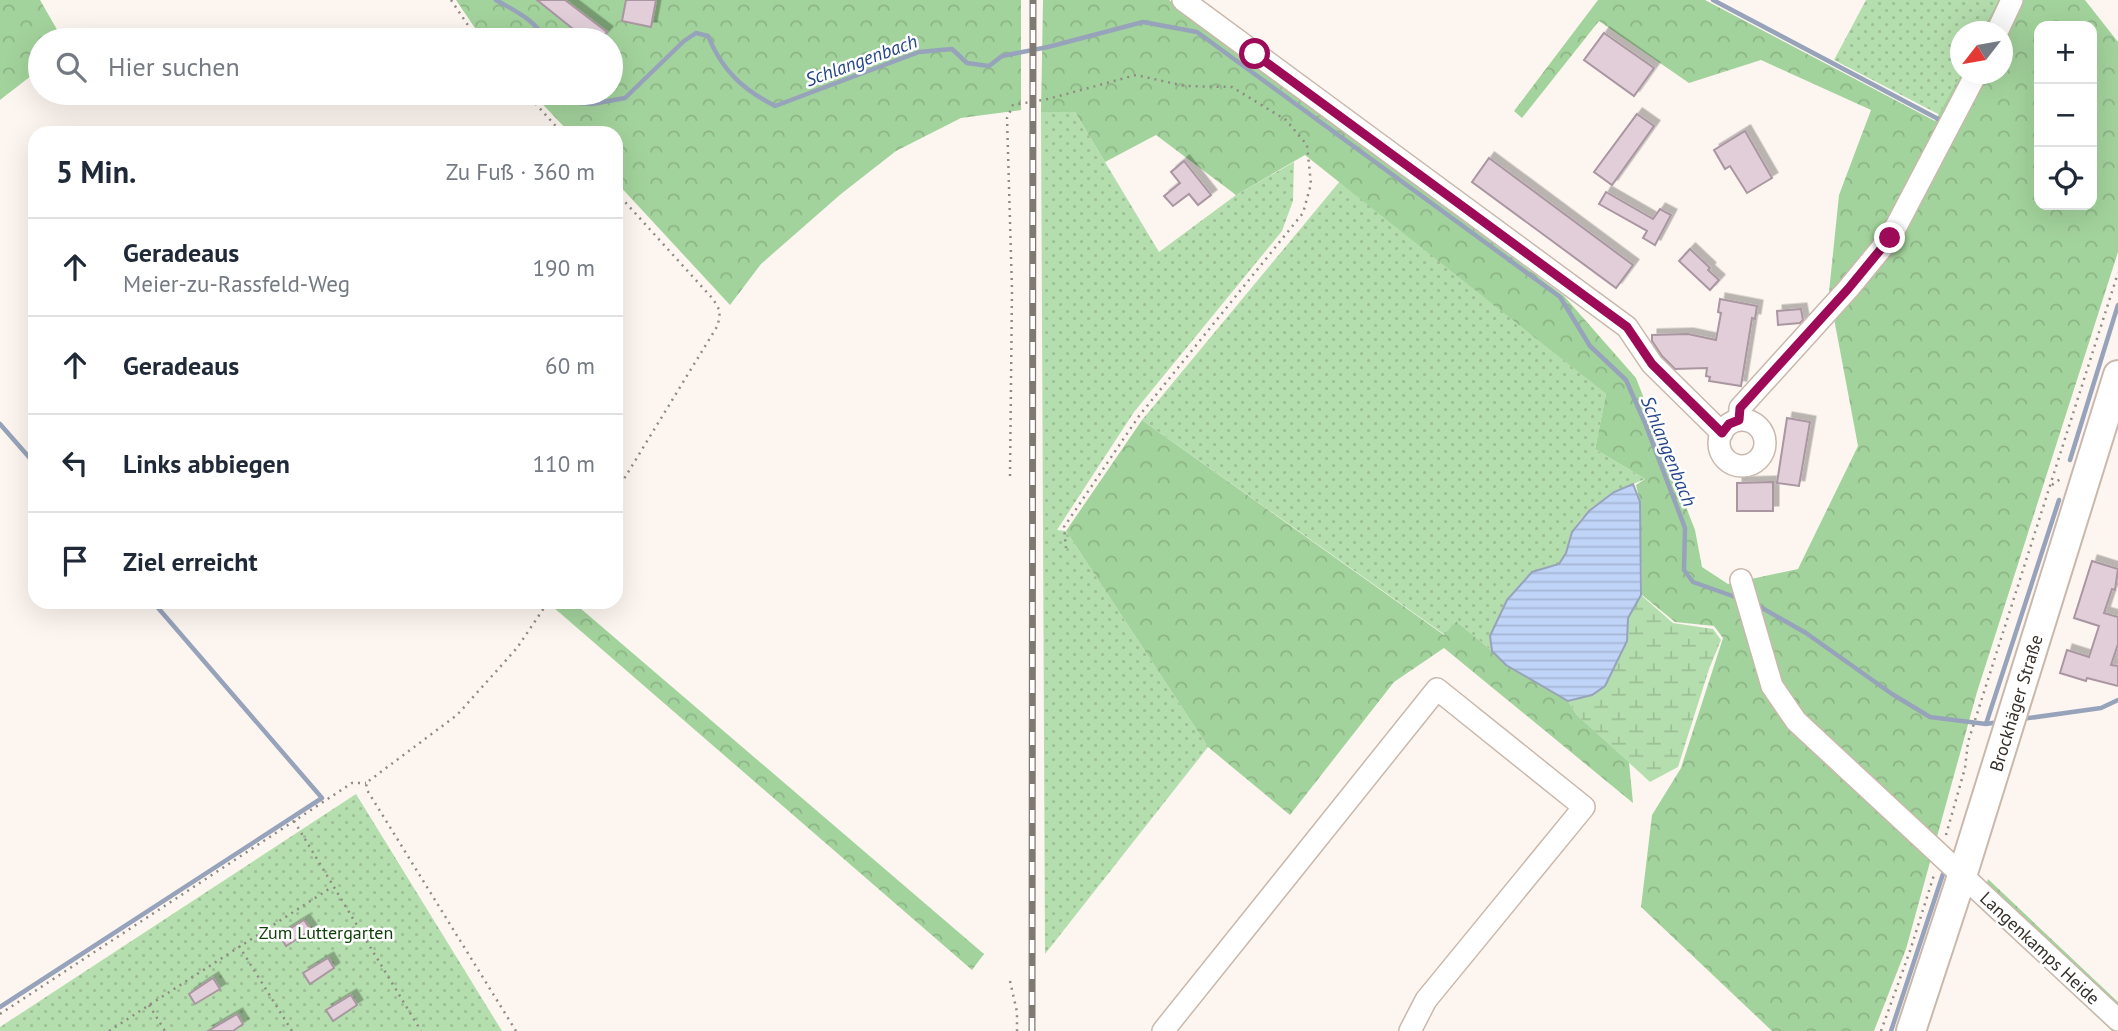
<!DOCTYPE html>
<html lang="de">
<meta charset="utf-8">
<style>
body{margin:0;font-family:"PT Sans",sans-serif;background:#f6f6f7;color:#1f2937}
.controls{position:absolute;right:21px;top:21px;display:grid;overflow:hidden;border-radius:14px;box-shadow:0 7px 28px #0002}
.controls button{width:63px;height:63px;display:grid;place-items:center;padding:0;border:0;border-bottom:2px solid #e0e1e3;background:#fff;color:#1f2937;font:35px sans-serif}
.compass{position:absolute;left:1950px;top:21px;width:63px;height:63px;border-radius:50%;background:#fff;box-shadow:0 7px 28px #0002;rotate:239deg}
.stop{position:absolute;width:21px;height:21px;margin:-16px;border:5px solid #9d0b58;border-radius:50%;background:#fff}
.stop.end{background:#9d0b58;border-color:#fff;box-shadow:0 2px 7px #0008}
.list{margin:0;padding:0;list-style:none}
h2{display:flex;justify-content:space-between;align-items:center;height:91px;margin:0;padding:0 28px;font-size:30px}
h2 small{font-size:23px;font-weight:400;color:#747a83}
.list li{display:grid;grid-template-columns:46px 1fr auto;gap:21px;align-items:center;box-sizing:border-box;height:98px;padding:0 28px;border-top:2px solid #e0e1e3}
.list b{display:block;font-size:26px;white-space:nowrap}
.list p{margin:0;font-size:23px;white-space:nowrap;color:#747a83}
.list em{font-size:23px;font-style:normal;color:#747a83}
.icon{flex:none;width:38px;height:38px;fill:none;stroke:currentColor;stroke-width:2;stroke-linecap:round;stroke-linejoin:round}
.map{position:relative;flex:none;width:2118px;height:1031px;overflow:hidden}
.search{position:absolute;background:#fff;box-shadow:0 7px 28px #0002;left:28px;top:28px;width:595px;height:77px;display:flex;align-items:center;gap:18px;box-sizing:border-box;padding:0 24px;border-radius:38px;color:#747a83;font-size:26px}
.panel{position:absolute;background:#fff;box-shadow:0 7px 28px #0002;left:28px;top:126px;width:595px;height:483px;border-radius:21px}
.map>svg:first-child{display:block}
.grass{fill:url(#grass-dots)}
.forest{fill:url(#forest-crowns);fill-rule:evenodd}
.wetland{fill:url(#wetland-marsh)}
.water{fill:url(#water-rules);stroke:#97a3ba;stroke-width:2}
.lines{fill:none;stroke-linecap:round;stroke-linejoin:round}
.stream{stroke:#97a3ba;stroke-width:4.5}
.building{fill:#e2ced9;stroke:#a996a1;stroke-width:2;filter:url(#shadow)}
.minor-casing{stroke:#c9b8ab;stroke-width:24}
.major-casing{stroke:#c9b8ab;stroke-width:32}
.path{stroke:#908a84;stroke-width:2.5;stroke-dasharray:2 5;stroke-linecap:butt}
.minor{stroke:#fff;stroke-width:21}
.major{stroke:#fff;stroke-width:28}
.rail-casing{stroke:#7f7973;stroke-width:7}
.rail{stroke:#fff;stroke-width:4.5;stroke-dasharray:13;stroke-linecap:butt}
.route{stroke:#9d0b58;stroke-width:9}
.labels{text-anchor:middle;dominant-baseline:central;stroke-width:5;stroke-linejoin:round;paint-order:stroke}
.street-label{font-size:18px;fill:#36302b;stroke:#fff}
.park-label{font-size:18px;fill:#104009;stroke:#fff}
.water-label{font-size:19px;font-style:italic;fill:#234589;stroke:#fff}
</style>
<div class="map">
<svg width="2118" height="1031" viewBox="0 0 2118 1031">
<defs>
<pattern id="grass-dots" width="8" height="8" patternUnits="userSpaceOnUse" patternTransform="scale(1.75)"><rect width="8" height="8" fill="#b5deae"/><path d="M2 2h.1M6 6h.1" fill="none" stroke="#9cbf96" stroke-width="1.8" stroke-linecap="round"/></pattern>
<pattern id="forest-crowns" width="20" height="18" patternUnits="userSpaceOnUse" patternTransform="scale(1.75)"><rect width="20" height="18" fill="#a3d39c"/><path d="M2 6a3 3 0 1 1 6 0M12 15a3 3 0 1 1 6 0" fill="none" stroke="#8db587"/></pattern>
<pattern id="wetland-marsh" width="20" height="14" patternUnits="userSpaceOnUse" patternTransform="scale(1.75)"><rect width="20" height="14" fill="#b5deae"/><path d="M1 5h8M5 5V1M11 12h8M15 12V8" fill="none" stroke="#9cbf96"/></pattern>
<pattern id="water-rules" width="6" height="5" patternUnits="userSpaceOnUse" patternTransform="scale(1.75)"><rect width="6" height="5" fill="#c0d4f8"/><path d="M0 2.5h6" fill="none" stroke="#a6b6d5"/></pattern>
<filter id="shadow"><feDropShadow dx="5.5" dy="-5.5" stdDeviation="0" flood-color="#0004"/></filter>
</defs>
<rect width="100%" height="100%" fill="#fdf6f0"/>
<path class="grass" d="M1866,0H1998L1982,31L1960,32L1961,74L1940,115L1834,60Z
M1041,112H1075L1159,252L1236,195L1294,162L1293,201L1282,231L1134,412L1057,530L1066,531L1208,747L1045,954Z
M1340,181L1606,394L1595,449L1645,479C1618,490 1585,505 1572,533C1567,543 1568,557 1559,564C1553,568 1540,569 1532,572L1490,635L1492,651L1456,621L1445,635L1142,420Z
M356,794L502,1031H0V1027Z"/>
<path class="forest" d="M0,0H40L63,40H40V69L0,100Z
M456,0H1021V110L961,118L896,151L841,194L761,264L730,305L616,182V133H570L532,93H611V40H483Z
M1043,0H1169L1564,296L1636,378L1695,530L1702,567L1728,584L1798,569L1858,446L1829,292L1839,195L1871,110L1761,60L1689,83L1599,21L1522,118L1514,111L1598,0H1705L1935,121L1961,74H2002V32L1982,31L1998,0H2085L2118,42V252L1977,692L1906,949L1874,1031H1772L1641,907L1652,815L1681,768L1723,638L1714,626L1675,622L1642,595L1640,502L1636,485L1645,479L1595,449L1606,394L1305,155L1236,195L1156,135L1105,162L1075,112H1041ZM2039,26H2092V205H2039Z
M1142,420L1444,635L1456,621L1492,651L1506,665L1568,701L1577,715L1629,762L1633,803L1444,648L1394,682L1290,815L1208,747L1066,531Z
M555,602H573L984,954L972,970L553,607Z
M1988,879L2118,1002V1031H2112L1980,907Z"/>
<path class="wetland" d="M1641,595L1673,623L1713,629L1721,640L1709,669L1678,767L1650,782L1577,715L1568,701L1592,695L1605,686L1627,641L1628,618Z"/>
<path class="water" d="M1633,484L1640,502L1641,595L1628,618L1627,641L1605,686L1592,695L1568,701L1506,665L1492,651L1490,636L1507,600L1532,572L1559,564L1566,553L1572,532L1589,511L1614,492Z"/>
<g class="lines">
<path class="stream" d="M496,0C515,11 536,20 545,40
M1713,0L1942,121
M563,93L579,103L592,104L625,98L684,41L696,33L708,36C722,70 742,89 775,106L919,52L952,49L967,63L989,66L1002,56L1048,47L1143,22L1197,32L1560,297L1590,346L1626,380L1645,423L1685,528L1684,570L1693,582L1741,599
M0,424L35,464
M2070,460L2118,305
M1755,604L1806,633L1892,694L1930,717L1986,724L1999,722
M2022,719L2101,708L2118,700
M1986,724L2059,500
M0,1007L322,798L153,602
M1891,1031L1943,874"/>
</g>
<path class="building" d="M537,0H565L607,32L600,40H572L578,33Z
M626,0H656L651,27L622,21Z
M1604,33L1654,68L1634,96L1584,60Z
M1637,114L1654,126L1612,185L1594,172Z
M1745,131L1772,178L1747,193L1730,166L1725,169L1714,150Z
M1489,158L1633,265L1616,288L1472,182Z
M1184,161L1211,195L1198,205L1189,194L1173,206L1164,196L1180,183L1171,172Z
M1606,192L1653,219L1660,209L1671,215L1655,245L1643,238L1647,231L1599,204Z
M1690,249L1710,268L1708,270L1719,280L1710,290L1679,261Z
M1720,299L1757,306L1755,319L1752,318L1741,386L1709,381L1710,377L1706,376L1707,368L1675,369L1662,356L1652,341V335L1688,334L1716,340L1721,313L1718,312Z
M1801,309L1803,320L1800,323L1778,325L1777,311Z
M1787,418L1810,422L1799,486L1777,483Z
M1773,482V511H1737V483Z
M2092,561L2118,569L2115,590L2112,589L2104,613L2118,617V644L2111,665L2118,666V686L2087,678L2086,681L2060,673L2067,650L2089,657L2099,626L2074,618Z
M304,920L311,930L286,946L280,935Z
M328,958L334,968L310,984L303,973Z
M213,978L220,989L195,1004L189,994Z
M351,995L357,1005L333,1021L326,1010Z
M237,1014L243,1024L233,1031H208Z"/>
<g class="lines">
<g class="minor-casing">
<path id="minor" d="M1183,0L1627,327L1652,364L1722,433
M1997,32L2012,0
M1739,420L1740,408L1848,289L1890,238L1976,74
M1719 443a23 23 0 1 1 46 0a23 23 0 1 1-46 0Z
M1741,580L1772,686L1796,721L2118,1020
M1163,1031L1437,689L1584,807L1426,1000L1410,1031"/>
</g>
<g class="major-casing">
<path id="major" d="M1911,1031L1962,876L2118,375"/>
</g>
<path class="path" d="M451,0L478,40
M526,93L562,133
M616,192L713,299L720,311L718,325L616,492
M1010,476L1012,290L1007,118L1013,105L1048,99L1136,75L1185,86L1232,87L1286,120L1307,145L1311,184L1303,213L1139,416L1064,527L1066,548
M2052,485L2063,477
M294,821L421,1031
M1946,835L1965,768L1968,742L2118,273
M239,946L292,1031
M1010,981L1017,1012V1031
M149,1005L165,1031
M0,1014L352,783H366
M109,1031L332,887
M516,1031L367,790L366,783L457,715L517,648L548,602
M1881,1031L1910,951L1934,875"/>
<use href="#minor" class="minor"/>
<use href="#major" class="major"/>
<g class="rail-casing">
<path id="rail" d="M1032,1031L1033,0"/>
</g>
<use href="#rail" class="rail"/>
</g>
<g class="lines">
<path class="route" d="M1255,54L1627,327L1652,364L1722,433L1729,424L1739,420L1740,408L1848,289L1890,238"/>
</g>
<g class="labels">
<g class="street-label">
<text transform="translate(2016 703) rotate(-73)">Brockhäger Straße</text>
<text transform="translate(2040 948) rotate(43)">Langenkamps Heide</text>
</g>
<g class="park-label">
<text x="326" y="932">Zum Luttergarten</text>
</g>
<g class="water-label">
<text transform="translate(861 60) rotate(-20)">Schlangenbach</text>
<text transform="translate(1669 451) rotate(68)">Schlangenbach</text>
</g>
</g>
</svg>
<div class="controls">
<button>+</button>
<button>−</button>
<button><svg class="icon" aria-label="locate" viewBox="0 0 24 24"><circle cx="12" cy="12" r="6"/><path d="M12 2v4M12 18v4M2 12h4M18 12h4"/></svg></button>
</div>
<svg class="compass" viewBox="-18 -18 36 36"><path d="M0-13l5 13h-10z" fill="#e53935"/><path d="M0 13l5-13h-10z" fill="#747a83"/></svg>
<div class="stop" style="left:1255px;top:54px"></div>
<div class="stop end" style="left:1890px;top:238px"></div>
<div class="search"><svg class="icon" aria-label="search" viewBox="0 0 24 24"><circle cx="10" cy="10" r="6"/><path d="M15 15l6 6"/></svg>Hier suchen</div>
<section class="panel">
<h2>5 Min.<small>Zu Fuß · 360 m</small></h2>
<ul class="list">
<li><svg class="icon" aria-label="ahead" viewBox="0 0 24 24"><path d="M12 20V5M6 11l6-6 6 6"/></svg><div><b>Geradeaus</b><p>Meier-zu-Rassfeld-Weg</p></div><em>190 m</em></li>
<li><svg class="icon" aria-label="ahead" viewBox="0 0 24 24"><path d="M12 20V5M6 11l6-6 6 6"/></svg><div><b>Geradeaus</b></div><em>60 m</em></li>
<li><svg class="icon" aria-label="left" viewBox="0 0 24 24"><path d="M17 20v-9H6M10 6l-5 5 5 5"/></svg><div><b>Links abbiegen</b></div><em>110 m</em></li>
<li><svg class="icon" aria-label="arrive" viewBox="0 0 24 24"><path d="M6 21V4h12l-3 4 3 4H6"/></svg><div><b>Ziel erreicht</b></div></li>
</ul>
</section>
</div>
